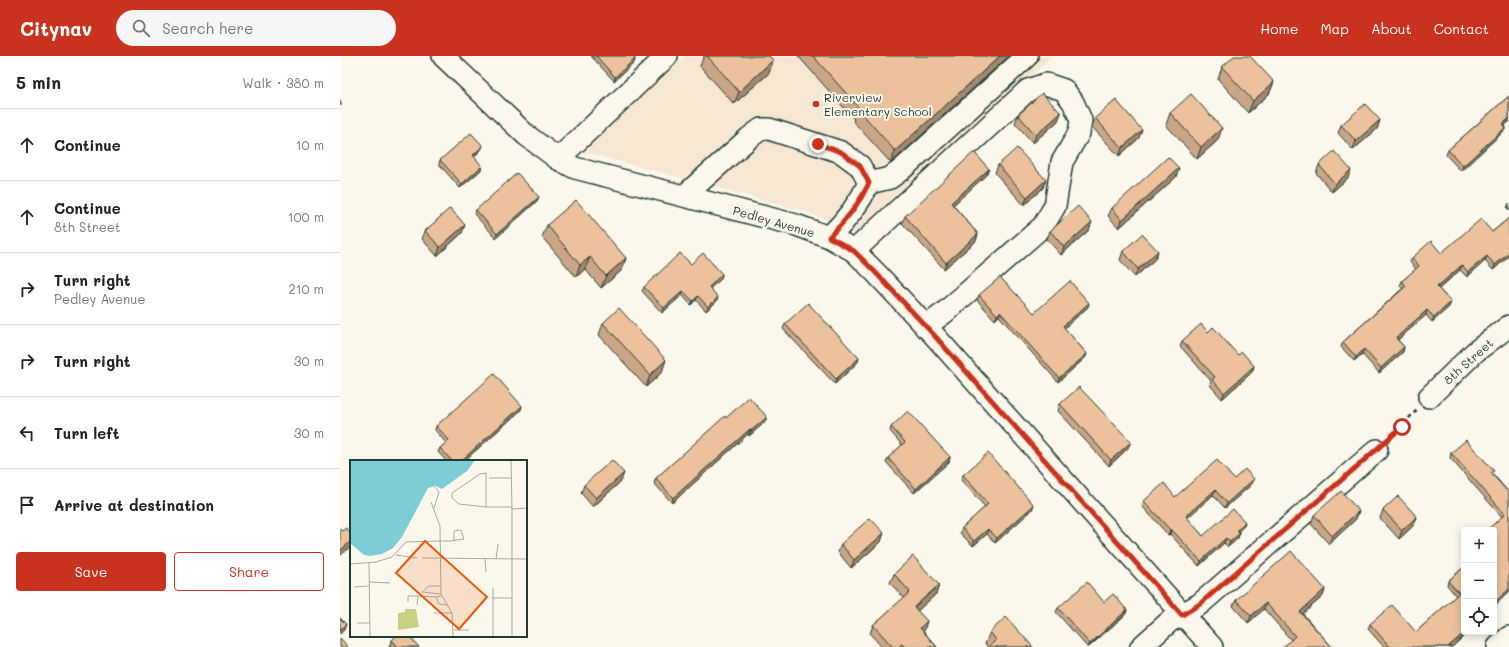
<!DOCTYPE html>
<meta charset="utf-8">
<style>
body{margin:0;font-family:Mali,sans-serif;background:#f6f6f6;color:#222}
.controls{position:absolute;right:12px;bottom:12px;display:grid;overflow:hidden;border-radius:4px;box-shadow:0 2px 10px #0003}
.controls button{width:36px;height:36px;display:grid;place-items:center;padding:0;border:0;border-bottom:1px solid #e0e0e0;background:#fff;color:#222;font:20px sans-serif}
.stop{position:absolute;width:12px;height:12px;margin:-9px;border:3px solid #c8321e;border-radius:50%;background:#fff}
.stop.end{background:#c8321e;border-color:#fff;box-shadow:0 1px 4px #0008}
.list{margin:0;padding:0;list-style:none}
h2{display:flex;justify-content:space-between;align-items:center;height:52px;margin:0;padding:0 16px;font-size:17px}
h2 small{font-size:13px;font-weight:400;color:#767676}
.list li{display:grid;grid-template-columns:26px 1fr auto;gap:12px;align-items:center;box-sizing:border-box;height:72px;padding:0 16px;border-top:1px solid #e0e0e0}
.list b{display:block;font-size:15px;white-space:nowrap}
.list p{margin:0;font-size:13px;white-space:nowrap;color:#767676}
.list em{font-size:13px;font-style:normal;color:#767676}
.actions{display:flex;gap:8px;padding:12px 16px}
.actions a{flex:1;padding:9px 0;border:1px solid #c8321e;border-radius:4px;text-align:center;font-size:14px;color:#c8321e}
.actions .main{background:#c8321e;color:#fff}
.icon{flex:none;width:22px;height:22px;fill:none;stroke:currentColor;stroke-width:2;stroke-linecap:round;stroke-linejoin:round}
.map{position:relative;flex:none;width:1169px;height:591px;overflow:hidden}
header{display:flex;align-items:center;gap:24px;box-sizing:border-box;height:56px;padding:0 20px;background:#c8321e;color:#fff}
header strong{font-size:19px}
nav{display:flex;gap:22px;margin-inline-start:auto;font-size:14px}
.search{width:280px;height:36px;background:#f6f6f6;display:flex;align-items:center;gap:10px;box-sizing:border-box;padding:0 14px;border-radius:22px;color:#767676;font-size:15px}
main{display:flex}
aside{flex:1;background:#fff}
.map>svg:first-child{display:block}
.built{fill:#f6e7d4}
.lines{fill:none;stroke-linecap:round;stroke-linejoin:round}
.minor-casing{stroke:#1f3d34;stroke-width:24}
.path{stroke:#1f3d34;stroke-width:2.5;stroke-dasharray:4 3;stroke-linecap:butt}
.minor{stroke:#fbf7ec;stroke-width:21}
.wall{fill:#cba686;stroke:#1f3d34}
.shaded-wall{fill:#a5876d;stroke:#1f3d34}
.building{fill:#ecc19c;stroke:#1f3d34}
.route{stroke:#c8321e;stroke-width:5}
.poi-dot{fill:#c8321e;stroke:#fbf7ec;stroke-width:1.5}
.labels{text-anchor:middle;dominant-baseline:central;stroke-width:4;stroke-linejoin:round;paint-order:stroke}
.poi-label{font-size:12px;fill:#1f3d34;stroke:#fbf7ec;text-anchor:start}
.street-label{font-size:12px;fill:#1f3d34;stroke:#fbf7ec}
.inset-road{fill:none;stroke:#a3ada2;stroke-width:1}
.view{fill:#e8590c;fill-opacity:0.15;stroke:#e8590c;stroke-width:2}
.inset-edge{fill:none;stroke:#1f3d34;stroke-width:2}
</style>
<header>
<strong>Citynav</strong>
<div class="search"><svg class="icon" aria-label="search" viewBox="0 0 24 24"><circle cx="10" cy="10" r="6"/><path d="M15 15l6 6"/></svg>Search here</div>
<nav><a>Home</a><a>Map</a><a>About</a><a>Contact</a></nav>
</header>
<main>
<aside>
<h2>5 min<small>Walk · 380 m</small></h2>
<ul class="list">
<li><svg class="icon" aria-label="ahead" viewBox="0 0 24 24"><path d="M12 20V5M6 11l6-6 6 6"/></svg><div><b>Continue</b></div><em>10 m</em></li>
<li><svg class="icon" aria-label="ahead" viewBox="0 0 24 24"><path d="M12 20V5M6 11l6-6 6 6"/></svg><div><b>Continue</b><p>8th Street</p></div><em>100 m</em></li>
<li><svg class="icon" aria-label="right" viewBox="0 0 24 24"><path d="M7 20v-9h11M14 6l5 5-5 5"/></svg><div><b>Turn right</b><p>Pedley Avenue</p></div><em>210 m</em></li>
<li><svg class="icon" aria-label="right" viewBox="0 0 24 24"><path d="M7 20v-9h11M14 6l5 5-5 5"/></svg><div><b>Turn right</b></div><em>30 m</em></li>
<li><svg class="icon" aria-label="left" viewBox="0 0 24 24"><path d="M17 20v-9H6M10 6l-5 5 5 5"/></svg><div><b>Turn left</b></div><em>30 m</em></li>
<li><svg class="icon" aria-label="arrive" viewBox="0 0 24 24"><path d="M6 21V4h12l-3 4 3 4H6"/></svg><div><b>Arrive at destination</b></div></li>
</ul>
<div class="actions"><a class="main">Save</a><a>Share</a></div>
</aside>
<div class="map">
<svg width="1169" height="591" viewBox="0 0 1169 591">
<rect width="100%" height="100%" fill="#fbf7ec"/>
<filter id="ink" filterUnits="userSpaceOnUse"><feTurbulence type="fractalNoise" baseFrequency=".025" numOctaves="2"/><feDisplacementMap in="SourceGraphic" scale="8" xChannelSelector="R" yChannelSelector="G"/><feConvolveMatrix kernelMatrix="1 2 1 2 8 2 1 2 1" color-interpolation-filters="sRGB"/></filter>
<g filter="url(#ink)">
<path class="built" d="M346,0H713L516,179L482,162L460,154L240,95Z"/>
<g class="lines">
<g class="minor-casing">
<path id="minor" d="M103,0L186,79L218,103L235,112L456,169L489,181L514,195L536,217L593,278L872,591
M218,103L327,0
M529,127L550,122L561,114L687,0
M344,140L409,82L421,73H429L501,96L520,110L529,127C519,148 506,165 489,181
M514,195L688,34L706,28L724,34L733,46L741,64L739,77L722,106L715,150L703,170L604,257L585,271
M1089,341L1135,296L1169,270
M801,591L829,566L860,548L1037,394
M1158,591L1169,581"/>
</g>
<path class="path" d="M1049,382L1077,354"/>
<use href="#minor" class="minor"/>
</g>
<path class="wall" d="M251,0H293L295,3L294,7L274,25Z
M364,0H429L433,4L429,17L394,48L360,10Z
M458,0H669L551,107L513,65L514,63Z
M882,11L934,26L929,38L908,57L878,23Z
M1169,40V66L1165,69L1164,75L1121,115L1106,99L1108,94Z
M830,57L878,84L857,103L826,69Z
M678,59L718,65L693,87L675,67Z
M755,62L799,82L779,100L752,71Z
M1040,64L1037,73L1013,94L998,77L1001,69Z
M141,94L134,101L141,114L120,132L99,108L100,104Z
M658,109L703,132L684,149L655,117Z
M979,109L1008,122L992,136L976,117Z
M646,119L613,149L638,178L636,185L604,213L562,167L565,160Z
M836,121L779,172L768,160L772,152Z
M197,145L156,182L134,158L136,154Z
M1169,147V154L1167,152Z
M1169,162V200L1153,214L1145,205L1127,221L1120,214L1099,233L1111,246L1109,251L1092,266L1086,259L1058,284L1064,291L1063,296L1039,317L1022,298L1014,305L1001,291L1003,286L1063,232L1060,230L1062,225L1076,213L1070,206L1072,202L1101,197L1152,176Z
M207,169L286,202L282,214L261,232L245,213L236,221L202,181Z
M749,174L721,199L707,183L710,175Z
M85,175L122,177L97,200L82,183Z
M783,195H818L815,203L795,221L780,204Z
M351,208L382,218L381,223L370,232L377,245L366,255L356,244L351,249L342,239L322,257L302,235L304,231Z
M639,239L694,257L748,251L724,272L747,298L745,302L718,326L659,260L655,264L637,244Z
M263,267L322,316L306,331L259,279Z
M445,268L518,306L495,328L443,273Z
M868,276L898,299L914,310L912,316L882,343L870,329L871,325L840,290L842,285Z
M720,348L788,392L769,410L718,355Z
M181,354L124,405H106L98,396L100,392L106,387L95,374L96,370Z
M386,362L425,366L409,380L408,378L332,447L314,427L316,422Z
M551,371L610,401L609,406L574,437L546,406L548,402L562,389L550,375Z
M1111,397L1153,418L1169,437V536L1154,550L1162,461L1110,402Z
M623,419L692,454L655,487L647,478L633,490L620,477L622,472L645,451L621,424Z
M894,423H914L912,428L885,452L873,439L847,462L863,480L905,466L903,471L898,476V482L888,491L884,487L859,510L830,478L828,479L802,450L804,445L835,441Z
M281,425L253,451L241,437L244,429Z
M1043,454L1077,461L1074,469L1059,483L1040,462Z
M974,459L1016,463L989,488L971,468Z
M541,486L511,512L498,496L501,488Z
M1124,511L1125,579L1112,591H1044L1028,573L1030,568L1076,576L1116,540L1107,529L1108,525Z
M554,518L599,529L596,538L577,555L587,565L583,575L597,591H542L530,578L533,569L564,542L550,527Z
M985,533L983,540L963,558L992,591L951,584L924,553L908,567L893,550L896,544Z
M764,546L786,558L749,591H747L716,556L718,552Z
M650,576L693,591H648L645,588Z
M52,584L79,591H49Z"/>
<path class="shaded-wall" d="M660,0H669L551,107L555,95Z
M295,3L294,7L274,25L275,21Z
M433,4L429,17L394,48L399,36Z
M934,26L929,38L908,57L913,45Z
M721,57L718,65L693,87L696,79Z
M1169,62V65L1161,72L1163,68Z
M1040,64L1037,73L1013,94L1016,85Z
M1166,71L1164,75L1121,115L1123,110Z
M882,72L878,84L857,103L861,91Z
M802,74L799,82L779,100L782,92Z
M143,90L141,94L131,103L133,99Z
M142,110L141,114L120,132L122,128Z
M839,112L836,121L779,172L782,164Z
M649,113L646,119L608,154L611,147Z
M1011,114L1008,122L992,136L995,128Z
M706,124L703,132L684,149L687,141Z
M199,141L197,145L156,182L157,178Z
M752,166L749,174L721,199L724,191Z
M125,169L122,177L97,200L100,191Z
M638,178L636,185L604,213L606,207Z
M818,195L815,203L795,221L798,213Z
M1169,197V200L1153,214L1155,209Z
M1147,200L1145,205L1127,221L1128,216Z
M250,201L245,213L236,221L240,209Z
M286,202L282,214L261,232L266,220Z
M1122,209L1120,214L1095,236L1097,231Z
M382,218L381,223L367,235L369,231Z
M343,235L342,239L322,257L324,252Z
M358,240L356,244L351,249L353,245Z
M378,241L377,245L366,255L368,251Z
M1111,246L1109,251L1092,266L1094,261Z
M749,247L748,251L721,275L723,270Z
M1087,254L1086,259L1054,287L1056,282Z
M660,256L659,260L655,264L657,259Z
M1064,291L1063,296L1039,317L1041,312Z
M1024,293L1022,298L1014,305L1016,301Z
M747,298L745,302L718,326L719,322Z
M519,302L518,306L495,328L496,323Z
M326,304L322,316L306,331L310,319Z
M914,310L912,316L882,343L884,337Z
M182,350L181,354L124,405H121Z
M427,361L425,366L409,380L411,375Z
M410,373L408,378L332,447L333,442Z
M791,386L788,392L769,410L771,404Z
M610,401L609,406L574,437L576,433Z
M284,417L281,425L253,451L256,442Z
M914,423L912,428L885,452L887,447Z
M875,434L873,439L844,465L846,460Z
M694,449L692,454L655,487L657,482Z
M1019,455L1016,463L989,488L992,480Z
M1077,461L1074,469L1059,483L1062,474Z
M905,466L903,471L895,479L897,474Z
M648,473L647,478L633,490L634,485Z
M831,473L830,478L828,479L830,474Z
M544,477L541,486L511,512L514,504Z
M900,477L898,482L888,491L890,486Z
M886,482L884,487L859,510L861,505Z
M11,485V490L0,500V495Z
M599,529L596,538L571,561L574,551Z
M985,533L983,540L958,562L960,556Z
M1169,533V536L1154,550V547Z
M926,547L924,553L908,567L911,560Z
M787,554L786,558L748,591L750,588Z
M587,565L584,575L576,581L580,572Z
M6,568L4,574L0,578V574Z
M1125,576H1126L1125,579L1112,591H1108Z"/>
<path class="building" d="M256,0H293L295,3L275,21Z
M367,0H429L433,4L399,36Z
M473,0H660L555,95L518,53L519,52Z
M894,0H910L934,26L913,45L882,11Z
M702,37L721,57L696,79L678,59Z
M851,38L882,72L861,91L830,57Z
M1169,40V62L1163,68L1166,71L1123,110L1108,94Z
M776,44L802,74L782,92L755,62Z
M0,45L2,48L0,50Z
M1025,48L1040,64L1016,85L1001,69Z
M131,77L143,90L133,99L142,110L122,128L100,104Z
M677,92L706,124L687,141L658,109Z
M994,95L1011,114L995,128L979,109Z
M634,96L649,113L611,147L638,178L606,207L565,160Z
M828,101L839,112L782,164L772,152Z
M177,117L199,141L157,178L136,154Z
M236,144L286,202L266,220L250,201L240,209L207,169Z
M738,150L752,166L724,191L710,175Z
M110,152L125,169L100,191L85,175Z
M1169,162V197L1155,209L1147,200L1128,216L1122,209L1097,231L1111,246L1094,261L1087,254L1056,282L1064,291L1041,312L1024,293L1016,301L1003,286L1066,230L1062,225L1079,210L1072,202L1091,185L1101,197L1141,163L1152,176Z
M802,178L818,195L798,213L783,195Z
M340,197L351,208L363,197L382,218L369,231L378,241L368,251L358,240L353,245L343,235L324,252L304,231Z
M660,221L694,257L730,225L749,247L723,270L747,298L719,322L660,256L657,259L639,239Z
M468,247L519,302L496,323L445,268Z
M279,252L326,304L310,319L263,267Z
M861,268L868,276L873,271L898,299L902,296L914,310L884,337L872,323L875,321L842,285Z
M154,318L182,350L121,405H112L100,392L109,384L96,370Z
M739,331L791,386L771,404L720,348Z
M409,341L427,361L411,375L410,373L333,442L316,422L385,360L386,362Z
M568,355L610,401L576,433L548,402L565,386L551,371Z
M1126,384L1154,415L1151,417L1169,437V533L1154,547V474H1147L1165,458L1111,397Z
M648,397L694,449L657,482L648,473L634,485L622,472L648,448L623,419Z
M272,404L284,417L256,442L244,429Z
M877,404L894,423L905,413L914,423L887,447L875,434L846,460L863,480L893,453L905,466L897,474L900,477L890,486L886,482L861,505L831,473L830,474L804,445L824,427L835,441Z
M1001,435L1019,455L992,480L974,459Z
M1058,440L1077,461L1062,474L1043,454Z
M530,462L544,477L514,504L501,488Z
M6,472L11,478V485L0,495V473L2,475Z
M951,495L985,533L960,556L992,591H943L955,580L926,547L911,560L896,544Z
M573,500L599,529L574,551L587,565L580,572L597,591H565L562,588L558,591H553L533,569L570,536L554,518Z
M1124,511V576H1125L1108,591H1050L1030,568L1052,549L1076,576L1119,537L1108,525Z
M747,526L764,546L773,538L787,554L750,588L718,552Z
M666,561L693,591H648L656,584L650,576Z
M0,562L6,568L0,574Z
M56,580H69L79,591H58L52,584Z
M0,582L8,591H0Z"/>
</g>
<g class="lines" filter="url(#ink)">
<path class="route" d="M478,88L501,96L520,110L529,127C519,148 506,165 489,181L514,195L536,217L593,278L842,559L860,548L1062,371"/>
</g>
<circle class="poi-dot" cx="476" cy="48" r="4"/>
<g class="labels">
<g class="poi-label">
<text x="484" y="41">Riverview<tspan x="484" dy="14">Elementary School</tspan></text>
</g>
<g class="street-label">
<text transform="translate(434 165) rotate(16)">Pedley Avenue</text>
<text transform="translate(1128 305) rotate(-42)">8th Street</text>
</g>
</g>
<g transform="translate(10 404)">
<rect width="177" height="177" fill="#fbf7ec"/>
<path d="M55,149H66L69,167L48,170V153L55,152Z" fill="#c6d184"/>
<path d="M0,0H125L117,11L92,29L86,26L78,28L52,77L43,88L32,94L20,96L14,95L0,83Z" fill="#7dcdd7"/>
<path class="inset-road" d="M139,18H161M81,42L90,66L91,134L102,153L103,177M136,47L109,44L102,38V33L130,14L136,13V47H161L162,49L161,0M84,48L89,32L85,27M162,49V177M162,49L177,48M90,81H100L114,79L111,70L104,71V80M46,95L67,98M72,98L177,99M135,99L136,112M146,99L148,84M19,103L20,177M0,104L26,102L42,97L56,82L90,81M19,122L40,123M90,126H79L72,132L91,134M4,127L19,126M91,136L86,137L89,144L97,145M142,138H162M58,142V136H68M67,145L68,136L86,137M84,153H102M7,163H20M104,170H119M143,177V128"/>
<path class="view" d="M75,81L137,137L109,169L46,113Z"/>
<rect width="177" height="177" class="inset-edge"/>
</g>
</svg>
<div class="controls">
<button>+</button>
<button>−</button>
<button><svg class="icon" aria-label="locate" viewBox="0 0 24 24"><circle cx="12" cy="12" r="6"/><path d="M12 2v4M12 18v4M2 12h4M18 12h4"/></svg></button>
</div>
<div class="stop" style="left:1062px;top:371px"></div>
<div class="stop end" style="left:478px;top:88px"></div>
</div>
</main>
